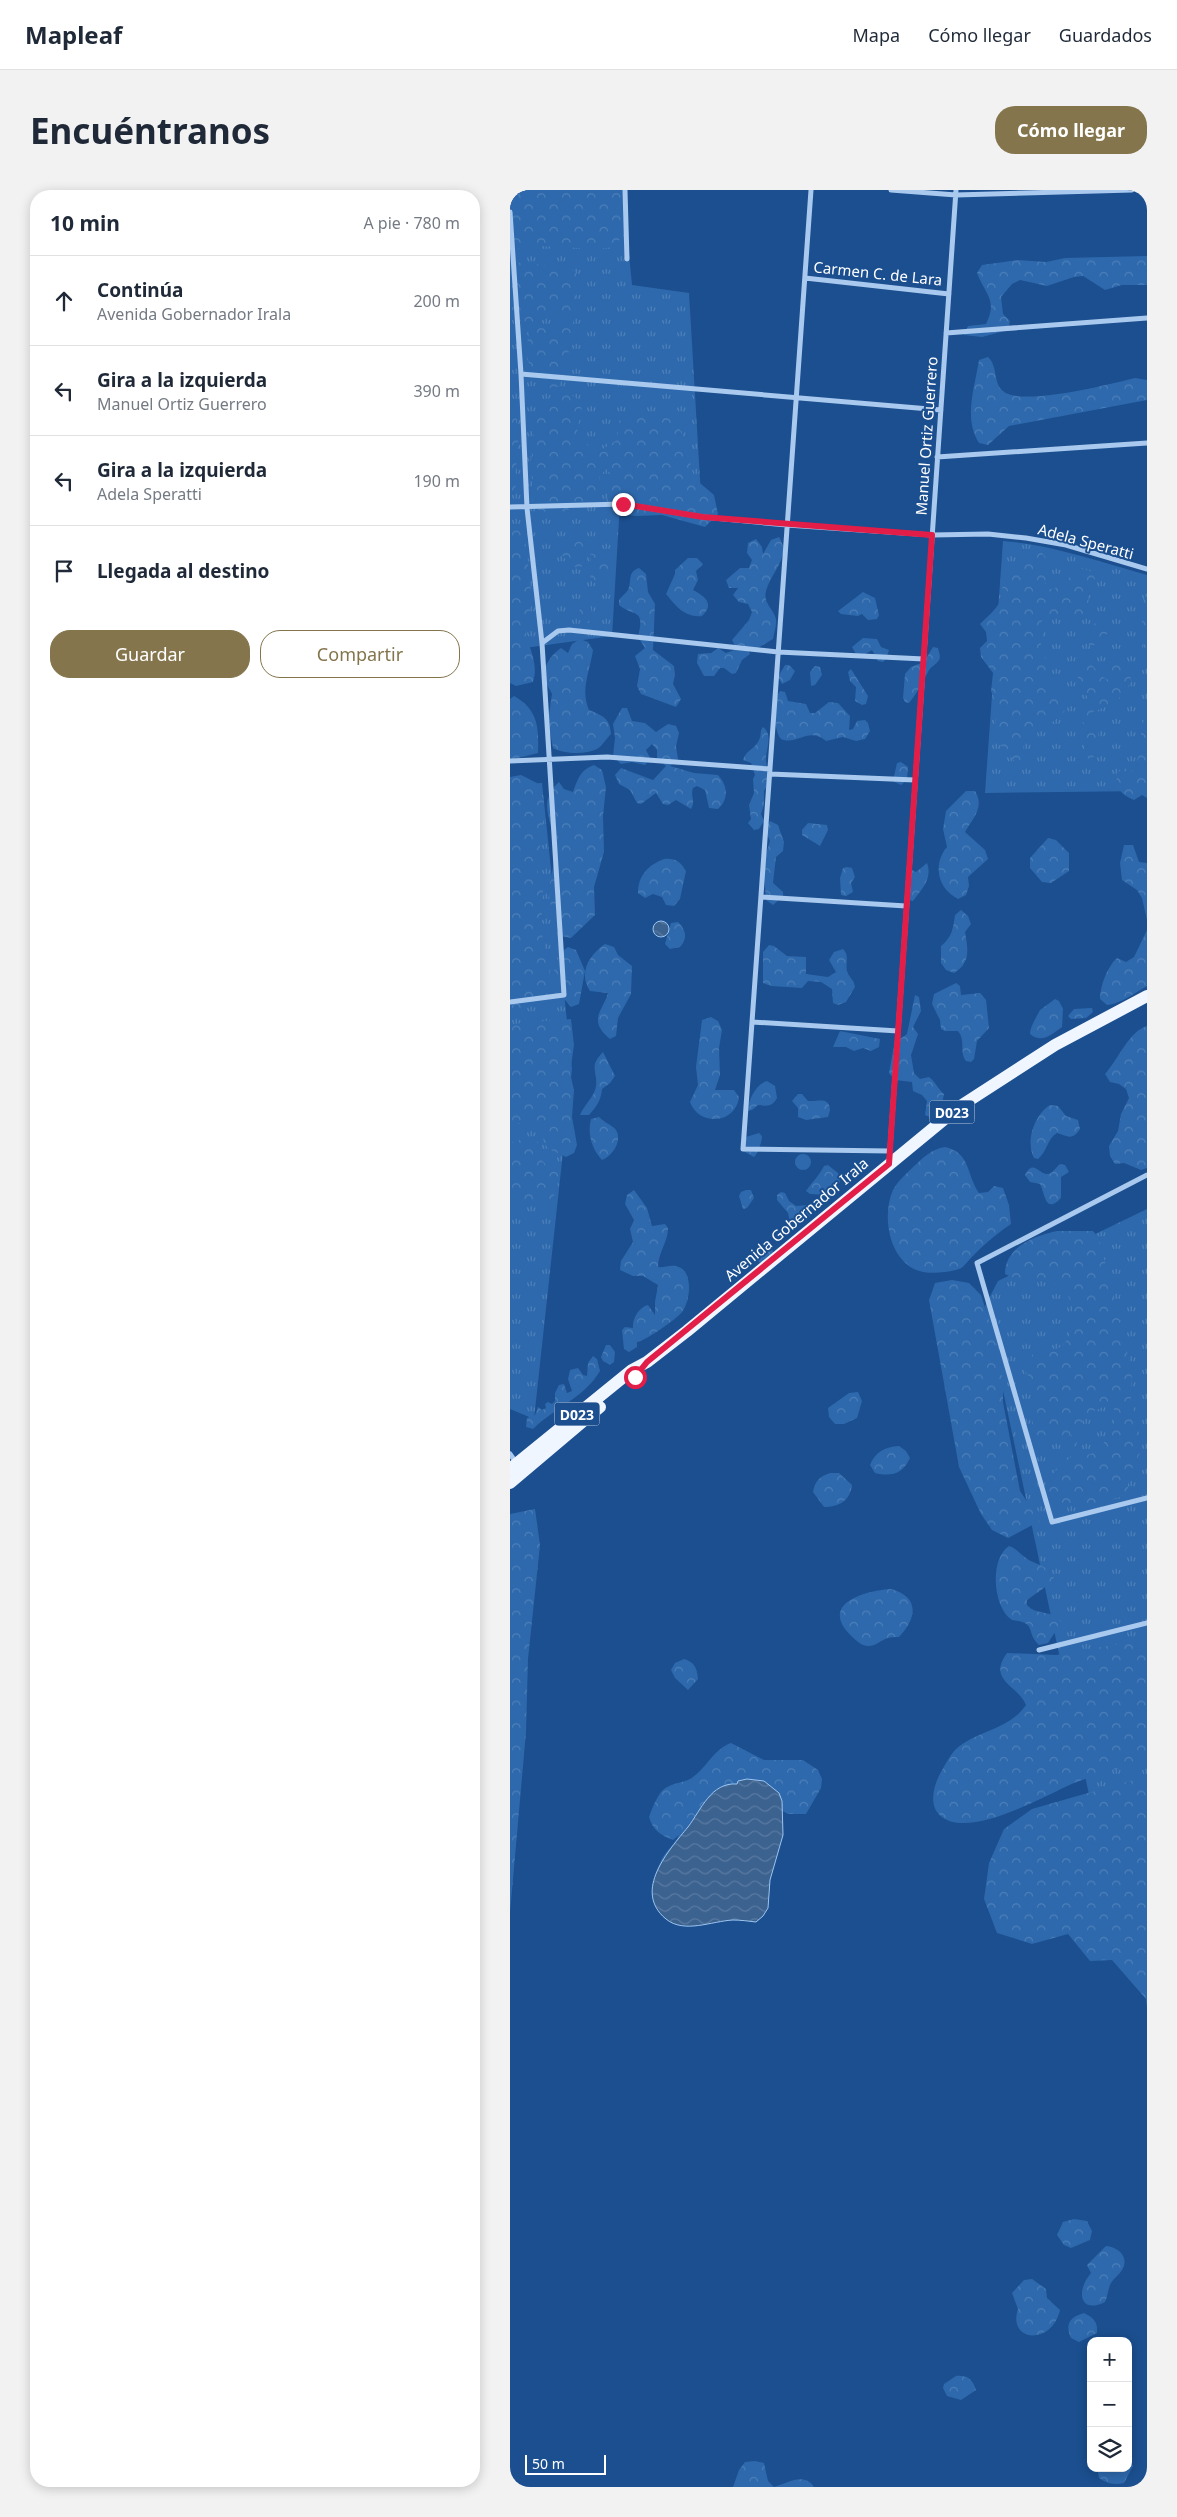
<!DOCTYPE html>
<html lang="es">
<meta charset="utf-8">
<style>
body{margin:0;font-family:"Noto Sans",sans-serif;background:#f2f2f3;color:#1f2937}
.controls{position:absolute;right:15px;bottom:15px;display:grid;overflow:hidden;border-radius:10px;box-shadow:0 2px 12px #0003}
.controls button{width:45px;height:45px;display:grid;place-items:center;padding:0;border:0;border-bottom:1px solid #e0e1e3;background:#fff;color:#1f2937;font:25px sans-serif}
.scale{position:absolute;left:15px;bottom:12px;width:81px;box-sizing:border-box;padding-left:5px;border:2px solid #fff;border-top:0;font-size:14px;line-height:18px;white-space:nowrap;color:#fff;-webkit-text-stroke:4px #1b4f8f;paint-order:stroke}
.stop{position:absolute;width:15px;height:15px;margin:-11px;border:4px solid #e11d48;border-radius:50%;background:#fff}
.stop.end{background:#e11d48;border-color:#fff;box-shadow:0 1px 5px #0008}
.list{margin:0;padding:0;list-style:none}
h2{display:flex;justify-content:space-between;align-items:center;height:65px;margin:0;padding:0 20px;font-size:21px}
h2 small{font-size:16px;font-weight:400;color:#747a83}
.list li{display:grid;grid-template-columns:32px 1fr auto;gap:15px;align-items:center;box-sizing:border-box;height:90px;padding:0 20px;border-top:1px solid #e0e1e3}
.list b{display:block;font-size:19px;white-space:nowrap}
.list p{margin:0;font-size:16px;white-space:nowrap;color:#747a83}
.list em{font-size:16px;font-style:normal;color:#747a83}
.actions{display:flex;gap:10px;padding:15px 20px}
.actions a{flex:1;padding:11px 0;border:1px solid #84754c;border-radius:20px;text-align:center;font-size:18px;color:#84754c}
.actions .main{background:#84754c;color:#fff}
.icon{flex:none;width:28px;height:28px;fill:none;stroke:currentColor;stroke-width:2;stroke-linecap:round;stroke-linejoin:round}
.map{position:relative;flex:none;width:637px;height:2297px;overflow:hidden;border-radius:20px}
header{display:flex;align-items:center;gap:30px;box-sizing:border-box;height:70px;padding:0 25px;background:#fff;border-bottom:1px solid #e0e1e3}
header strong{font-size:24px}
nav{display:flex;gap:28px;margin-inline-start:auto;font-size:18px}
.intro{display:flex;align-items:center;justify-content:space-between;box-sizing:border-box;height:120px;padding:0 30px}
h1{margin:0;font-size:35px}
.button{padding:12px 22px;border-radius:20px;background:#84754c;color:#fff;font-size:18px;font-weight:700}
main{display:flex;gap:30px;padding:0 30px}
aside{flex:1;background:#fff;border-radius:20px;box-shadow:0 2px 12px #0003}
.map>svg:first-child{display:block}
.grass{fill:url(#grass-tufts)}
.forest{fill:url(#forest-crowns);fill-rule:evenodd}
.water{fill:url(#water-waves);stroke:#9cc4f0}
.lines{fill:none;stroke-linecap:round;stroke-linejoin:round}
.street{stroke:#a9c9ee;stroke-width:5}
.primary{stroke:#f0f6ff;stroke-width:12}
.route{stroke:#e11d48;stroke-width:6}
.labels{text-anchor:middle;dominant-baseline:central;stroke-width:4;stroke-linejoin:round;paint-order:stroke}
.shield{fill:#1b4f8f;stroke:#bbcadd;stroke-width:1}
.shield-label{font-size:14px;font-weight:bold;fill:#fff}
.street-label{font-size:15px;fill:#fff;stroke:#1b4f8f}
</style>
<header>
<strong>Mapleaf</strong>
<nav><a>Mapa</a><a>Cómo llegar</a><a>Guardados</a></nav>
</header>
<div class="intro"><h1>Encuéntranos</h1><a class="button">Cómo llegar</a></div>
<main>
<aside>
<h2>10 min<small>A pie · 780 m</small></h2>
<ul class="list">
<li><svg class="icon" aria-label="ahead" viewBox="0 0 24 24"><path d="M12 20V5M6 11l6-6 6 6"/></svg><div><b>Continúa</b><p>Avenida Gobernador Irala</p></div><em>200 m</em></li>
<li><svg class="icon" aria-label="left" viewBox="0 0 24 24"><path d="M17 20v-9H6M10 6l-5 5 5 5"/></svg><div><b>Gira a la izquierda</b><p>Manuel Ortiz Guerrero</p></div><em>390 m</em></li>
<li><svg class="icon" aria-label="left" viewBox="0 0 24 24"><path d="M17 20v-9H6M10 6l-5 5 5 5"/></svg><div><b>Gira a la izquierda</b><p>Adela Speratti</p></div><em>190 m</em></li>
<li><svg class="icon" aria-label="arrive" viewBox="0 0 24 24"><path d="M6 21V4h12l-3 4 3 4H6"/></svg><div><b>Llegada al destino</b></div></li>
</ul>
<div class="actions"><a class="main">Guardar</a><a>Compartir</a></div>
</aside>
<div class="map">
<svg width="637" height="2297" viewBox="0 0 637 2297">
<defs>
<pattern id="grass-tufts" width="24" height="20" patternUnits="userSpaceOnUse" patternTransform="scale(1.25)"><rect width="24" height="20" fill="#2e69ad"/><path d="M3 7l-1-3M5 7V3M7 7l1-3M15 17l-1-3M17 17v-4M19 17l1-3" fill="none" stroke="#4d80b9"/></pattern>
<pattern id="forest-crowns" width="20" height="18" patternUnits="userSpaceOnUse" patternTransform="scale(1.25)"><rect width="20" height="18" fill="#2e69ad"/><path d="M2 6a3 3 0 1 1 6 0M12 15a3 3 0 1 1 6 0" fill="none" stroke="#4d80b9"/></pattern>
<pattern id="water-waves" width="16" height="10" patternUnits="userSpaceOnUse" patternTransform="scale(1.25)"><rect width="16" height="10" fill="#3c6290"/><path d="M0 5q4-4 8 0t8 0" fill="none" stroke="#597aa1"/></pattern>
</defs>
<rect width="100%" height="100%" fill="#1b4f8f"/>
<path class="grass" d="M0,0H113L122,95L179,103L192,323L110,313L102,446L0,460Z
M493,351C543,355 589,372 637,385V601L475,603Z
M32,593L62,879L24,1229L0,1219V595Z
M637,1019V1599L581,1614L475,1116L488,1091Z"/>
<path class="forest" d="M2,0H111L115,41L105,57L87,59L29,56L0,60Z
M637,66V95H612L595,100L573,86L564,87L537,96L510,90L502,94L491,107L493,124L500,131L498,140L472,147L454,145L458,136L476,134C488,110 475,104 467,83L472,75L508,70L536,72L555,68Z
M0,72L59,77L66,83L69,92C65,113 59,184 48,197L38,198L23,188L16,162L20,134L11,130H0ZM34,121L53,126L51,141L31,136Z
M478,167C488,176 483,193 493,201C510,217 601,194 625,188L637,190V210L499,236L478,255L469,253C453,228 465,197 469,170Z
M0,182L1,209L9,244L5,290L6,300L0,308Z
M54,202C89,214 59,234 70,249C75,255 84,256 91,260L107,250L109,231L115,225H144L161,229L168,235L175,251L184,288L204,305L208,324L195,337L152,325L126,326L108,324L100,320L96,312L102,285L96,279L90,286L89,305C71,316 44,330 23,317L21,271L26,224L44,203Z
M0,332C21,348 17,367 19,389C19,395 23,401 22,408C22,419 15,431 16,442C19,460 29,473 23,492L6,496L0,493Z
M269,347C282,366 261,382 256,401C253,414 263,418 266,429C267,435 264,443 263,449L246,459H238L240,464L232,470L226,483L222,484L214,478H210L204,486H194L187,473L188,464L201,463L208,458L216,463L227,459L222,450L239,430L242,422L238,414L229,412L223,405L228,398H219L216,390L230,378H239L242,370L237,363L238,353L246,349L252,357L253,364L261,350Z
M63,350L72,352L76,360L75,373L69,379L61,375L49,362L59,351Z
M520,359H529L540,373C539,383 534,389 535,399C555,400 557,385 572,378L580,381L585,388L578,405L579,414L576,423L558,428L537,427L530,433L533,441L530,459C539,478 548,477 533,499C547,505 556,501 557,519L543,532L517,540L513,548L514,567L506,573L489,553L485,535L488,518L481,501L483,483L471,467L470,458L477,451L476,442L470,434C483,421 499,410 490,390L496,383L505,381Z
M80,364C105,361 108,390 89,397L80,388L82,378Z
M178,368H187L193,374L186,381L188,390L183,400C195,406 205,414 192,426C175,428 166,416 156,404L165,384V380Z
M129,378L136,384L138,402L145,414L143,460L164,476L165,485L163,494L171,509L166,517L131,504L127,496L130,479L125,466L135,458L128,447C135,417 125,428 109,415V410C111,407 116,403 118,400C122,391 117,382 129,378Z
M353,402L365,408L369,425L367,429L358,430L352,424L348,426L331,424L328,421Z
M637,406V475L633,459L635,441L628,415Z
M77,415L81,418L82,425L79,433H75L67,428V424L72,416Z
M590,429L599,430L601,439L589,454L580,456L575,449L577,440Z
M353,448L367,449L371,457L379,460L376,469L373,472L368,471L362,460L354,465L346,464L342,457Z
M70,449L78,452L83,460C80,481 70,500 79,520C93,526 100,528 101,544C96,549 92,556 87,559C75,565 54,564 43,558L38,531L42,504L33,487C35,474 40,466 51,458L58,463L62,454Z
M423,457L428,458C429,463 431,466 429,470C426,475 420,477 418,482C411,495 408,502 399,513L395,512L393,508L395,484L401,477L414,472Z
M608,470L615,475L622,491L606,512L581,523C587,540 598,560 579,570L574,562L578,536L571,531L567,522L578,507L571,501L567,484L572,476L581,474L593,487L600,491L599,474Z
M275,475H279L285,481L280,490L272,494L268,487Z
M305,476L310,477L312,485L305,495L301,496L300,482Z
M341,479L358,506L356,514L352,515L345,511L346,497L340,491L338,482Z
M270,501L275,502L278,511L296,514L300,523H305L319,512L328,513L340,526L339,540L343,539L347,531L355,530L358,533L360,541L355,549L346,551L333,547L316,551C298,536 287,556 271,549C263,540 263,509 270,501Z
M4,506C28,519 29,538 28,563L0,570V509Z
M112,518H117L122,531L135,533L146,542L158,534L166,536L169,543L166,556L168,569L160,576L184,583L208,585C218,596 219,609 208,619L199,618L195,600L187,596L183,598C180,606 186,611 181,619L166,610L158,615L153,614L146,603L131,614L127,613L120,600L109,594L105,585L111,578L143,590L156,576L147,569V560L142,554L136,560L140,568L135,575L122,572L111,574L103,566L105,548L103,534Z
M637,523V608L632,605L624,610C611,605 605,598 607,583L614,578L623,581C633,564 627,541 637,523Z
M253,537C264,545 255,561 256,571C257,581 262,592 254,601V615L251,624L254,631L249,639L244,640L238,633L241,629L239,615L244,603L243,589L245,585L241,573L233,570C235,561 246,558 249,550C252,544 249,542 253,537Z
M391,572L398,577L397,590L391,595L383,591L387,573Z
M84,575L92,580L96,597L93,626L94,662L84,697L85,725L61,748L51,746C46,734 39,715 39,702C40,687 46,671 45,656C43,631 26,613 49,592L54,599L63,602C68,589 70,580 84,575Z
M11,585L27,593L34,611L32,648L26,675L33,701L31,739L40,783L38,802L24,816L0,822V587Z
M456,601H465C475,617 463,628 455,642L475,660L478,669L458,687L459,696L456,705L448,709C428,699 422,675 437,657L433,639L436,621Z
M260,631L268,635L274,652L273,661L266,667L263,693L273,702V706L263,715L256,710L253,673L260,651L255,639Z
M298,633L317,635L318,640L310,656L292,645V640Z
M538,648L546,650L559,663V681L541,693L532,692L520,678V668Z
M614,655H623L629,672L637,673V730L632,708L627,700L612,690L610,673Z
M154,669C165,668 170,671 176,681L170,709L164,716L156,715L152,707L143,704L135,708L128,703C128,686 138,675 154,669Z
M417,673C423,689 411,700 403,711L399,710L398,683L402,680L406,682Z
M337,677L342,678L345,687L341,693L343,702L336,706L331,705L330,688L333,678Z
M451,720L458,726L461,734L455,742C458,759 461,773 444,783L436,780L431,773V756C442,747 443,739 445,725Z
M168,732C176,740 178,748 170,757L160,759L155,754L161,733Z
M637,740V796C625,803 610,814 597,815L590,809C590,796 597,777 607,768L616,772L624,767Z
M95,754L104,757L108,765L122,776L121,804L108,828L106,846L100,849C77,830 93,821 98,803L80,801C68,783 79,765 95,754Z
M259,755L264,756L277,766L296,767V784L318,787L326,782L319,770L324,762L333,759C340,766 335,773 337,781C339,788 344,789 345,797L336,812L328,815L323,813L322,799L311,792L298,791L292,798L261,796L253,793V762Z
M58,757L66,760L75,781L69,814L61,817L55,810L47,805C39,792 45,765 58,757Z
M446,793L450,796L451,805L470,803L476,810L479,838L467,851L464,869L461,872L456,871C449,862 456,851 448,841H435L431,839L430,830L422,814L424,804Z
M405,805L409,807L411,821L403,837L408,844L401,865L404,883L410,889L419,887C425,891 428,899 434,904L430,924L422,928L415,925L417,911L412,905L403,901L402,892L385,890L379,883L384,856L390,849L397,844Z
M545,809L549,811L553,819L552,837C542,844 532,854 520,844C520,837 527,826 530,820Z
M582,818L583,822L576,828L561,829L558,826L564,819Z
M201,827L208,831L212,840L209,858L210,885L205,900H224L229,907C226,934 189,937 180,912L188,895L186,877L192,830Z
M61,829L64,855L60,883L64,900L62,927L67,955L64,963L56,967L39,959L33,952L34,944L33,935L15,932L0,935V836C7,832 49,830 61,829Z
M637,836V978L631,980L614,973L605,974L600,966L599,956L608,941L611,924L619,908L616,899L609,894L600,892L595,884C608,870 619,841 637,836Z
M330,841L370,849L369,857L361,861L353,858L344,861L336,857H323Z
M93,862L105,886L100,893L92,899C91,910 87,916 79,925H70C74,915 85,906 86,896C88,881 78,877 93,862Z
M257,891L265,896L267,908C262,917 258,916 248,915L242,920L237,921C239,910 245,895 257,891Z
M288,904H292L298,911C308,912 319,906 320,920L318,927L296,930L288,927V918L282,911Z
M540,915L548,916L556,926L568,930L570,939C562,951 558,946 547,943C537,949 537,962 528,969L524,968C515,951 525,924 540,915Z
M89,927C94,932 98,933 103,937C115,946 104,966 92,970C82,959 77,944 81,929Z
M249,943L252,946C252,952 248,963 244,967L233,961L236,947Z
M10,950L28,952L31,960V969L37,976L46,978L50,986L42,1011L24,1016L0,1013V953Z
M435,957C461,963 456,984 469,1003L478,1002L484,996L493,998L499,1015L501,1034C485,1045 473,1055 460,1069C457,1072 453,1078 449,1079C436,1083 416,1085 404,1079C378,1066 372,1024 383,1000C388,991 396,984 403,977C413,968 421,959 435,957Z
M285 972a8 8 0 1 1 16 0a8 8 0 1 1-16 0Z
M550,974L555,975L559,982L551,987V1008C535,1025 535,1003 530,994L520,992L515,985C523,970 527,982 536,984C542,985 546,977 550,974Z
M318,975L328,983L330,992L318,1005L300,1004L296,1001C302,992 309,986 314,976Z
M124,1000L137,1018L142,1036L155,1034L158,1038C158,1052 148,1063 148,1077C156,1078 162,1073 171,1078C183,1085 180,1112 172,1122C167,1129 135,1151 127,1152V1157L119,1162L114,1159L112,1140L115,1137L123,1138C122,1129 129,1117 138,1115L145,1125V1112L148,1095L133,1086H123L110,1080L111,1071L123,1052L120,1039L124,1030L115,1014L117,1005Z
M236,1000H241L244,1008L237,1018L233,1019L229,1006L231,1002Z
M271,1002L275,1003L279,1011L286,1016L299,1015L302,1018L301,1026L280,1032L278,1023L267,1010V1005Z
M547,1041H583L589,1048L622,1182L621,1209L631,1252V1261L618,1287V1305C606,1307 592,1315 582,1316C567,1318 527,1315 539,1290C548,1272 567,1275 563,1245L534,1251L525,1248C517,1231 528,1215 524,1197C523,1191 517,1185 514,1179C520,1155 536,1166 550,1157C565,1147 567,1116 556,1103C541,1084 514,1095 495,1084C495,1057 524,1046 547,1041ZM598,1216L603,1217L606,1225C604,1238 591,1265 575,1265C569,1262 568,1260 567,1254C563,1235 580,1219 598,1216Z
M257,1051L261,1054L264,1067L250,1073L246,1068L247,1059Z
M442,1090L459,1093L471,1105L487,1156L493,1193V1212L510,1301L530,1331L498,1348L482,1340L471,1324L449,1277L419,1110L425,1093Z
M96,1155H100L105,1162L104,1172L100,1175L93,1171L91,1167Z
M83,1166L87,1169L90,1181C74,1208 44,1218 23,1239L16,1237L17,1228L25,1225L28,1217L32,1220L36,1218L35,1214L38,1212L42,1214L45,1211V1203L49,1195L54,1194L57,1203L62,1201L58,1189L60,1180L68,1178L73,1185L77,1186L78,1173Z
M348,1202L352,1211L347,1228L334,1234H325L319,1227L318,1218L339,1203Z
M389,1256L396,1261L400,1268C393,1284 381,1287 365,1283L360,1275C365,1262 375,1257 389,1256Z
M320,1283H329L342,1295C340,1311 329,1317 314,1317L303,1302C305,1291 309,1287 320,1283Z
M25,1319L30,1355L18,1469L16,1542L0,1723V1324Z
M499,1356C506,1358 510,1364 516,1368C525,1375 543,1376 544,1390L541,1393L517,1410V1415C526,1426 548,1420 551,1433L538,1453L529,1455C515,1442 528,1433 502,1430C483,1418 479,1369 499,1356Z
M381,1399C410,1407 407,1428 389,1447C386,1447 381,1447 378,1448C369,1451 363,1459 353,1455C347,1452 339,1444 335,1439C314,1410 362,1400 381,1399Z
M637,1449V1570C613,1577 588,1584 564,1593C536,1605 451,1655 427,1622C419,1611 425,1592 431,1582C435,1575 440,1565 446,1559C466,1541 500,1539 516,1515C507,1494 477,1491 497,1463L546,1465Z
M174,1469C184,1472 187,1477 188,1489L178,1500L165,1488L161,1480L165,1473Z
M221,1553L254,1570H293L308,1580L312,1589L311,1598L296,1624H278L271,1620L273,1645L260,1690L258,1718L253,1726L246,1732C238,1731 230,1730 223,1730C198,1731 166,1747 148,1721C139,1707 143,1688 150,1673C154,1662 164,1656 169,1645L163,1650C150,1645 143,1640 139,1627C142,1618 146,1609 151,1602C159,1592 174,1594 183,1587C197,1577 204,1559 221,1553Z
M637,1586V1818L636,1809L602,1770L580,1771L558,1744L522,1754L487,1743L474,1709L479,1673L494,1639L522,1619Z
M564,2029L577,2031L582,2041L580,2050L561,2058L554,2055L547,2045L553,2032Z
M596,2056C608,2057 620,2067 612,2080C609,2085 604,2088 601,2093C598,2098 598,2106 595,2112C569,2125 566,2100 581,2083L577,2075Z
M522,2089L536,2099L537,2108L550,2120C542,2156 497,2152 508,2119L502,2103L514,2090Z
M574,2123C584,2128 588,2132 587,2143L569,2152L561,2148C555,2135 559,2127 574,2123Z
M446,2186C458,2185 463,2190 466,2200L451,2210L437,2206L433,2198L434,2194Z
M618,2267L623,2276L614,2293C604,2295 598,2294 589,2288L587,2278H618Z
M245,2271L254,2273L258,2291L264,2297C278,2293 294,2282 304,2297H223L229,2280L235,2272Z"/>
<path class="water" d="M143 739a8 8 0 1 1 16 0a8 8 0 1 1-16 0Z
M237,1589L254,1591L269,1603L272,1611L273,1645L260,1690L258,1718L253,1726L246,1732C238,1731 230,1730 223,1730C202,1731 174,1744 156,1729C122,1701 159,1660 178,1637C191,1620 201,1592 227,1594L228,1591Z"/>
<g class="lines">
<path class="street" d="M115,0L117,69
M301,0L233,959L380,961
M381,0L446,5L622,0
M0,22L11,184L17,318L32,453L54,805L0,812
M295,88L439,104
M436,143L637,128
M11,184L431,220
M427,267L637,253
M0,317L113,314L193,327L277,335L422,345L478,344L516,348L556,355L637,379
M32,453L48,441L59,440L268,462L414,469
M0,571L97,567L260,579
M260,584L405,590
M251,707L396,716
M242,832L388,841
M379,973L446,0
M637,985L467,1073L542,1332L637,1308
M0,1264L7,1274
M529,1460L637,1433"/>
<path class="primary" d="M0,1279L122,1180L137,1172L177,1141L449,917L545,855L637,806
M0,1293L90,1217"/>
</g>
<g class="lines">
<path class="route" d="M113,314L193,327L422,345L379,974L137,1172L125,1187"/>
</g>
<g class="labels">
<g class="shield">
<rect x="419.5" y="910.5" width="45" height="23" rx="4"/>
<rect x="44.5" y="1212.5" width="45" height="23" rx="4"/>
</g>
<g class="shield-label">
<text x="442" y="922">D023</text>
<text x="67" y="1224">D023</text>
</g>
<g class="street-label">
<text transform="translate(368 83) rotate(6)">Carmen C. de Lara</text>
<text transform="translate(416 246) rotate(-86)">Manuel Ortiz Guerrero</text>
<text transform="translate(576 351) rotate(15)">Adela Speratti</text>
<text transform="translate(286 1029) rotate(-40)">Avenida Gobernador Irala</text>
</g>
</g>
</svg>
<div class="controls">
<button>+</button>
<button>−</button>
<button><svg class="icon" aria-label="layers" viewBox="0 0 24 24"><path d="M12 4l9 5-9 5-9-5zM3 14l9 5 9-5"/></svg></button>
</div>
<div class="scale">50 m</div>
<div class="stop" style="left:125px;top:1187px"></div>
<div class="stop end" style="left:113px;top:314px"></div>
</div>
</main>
